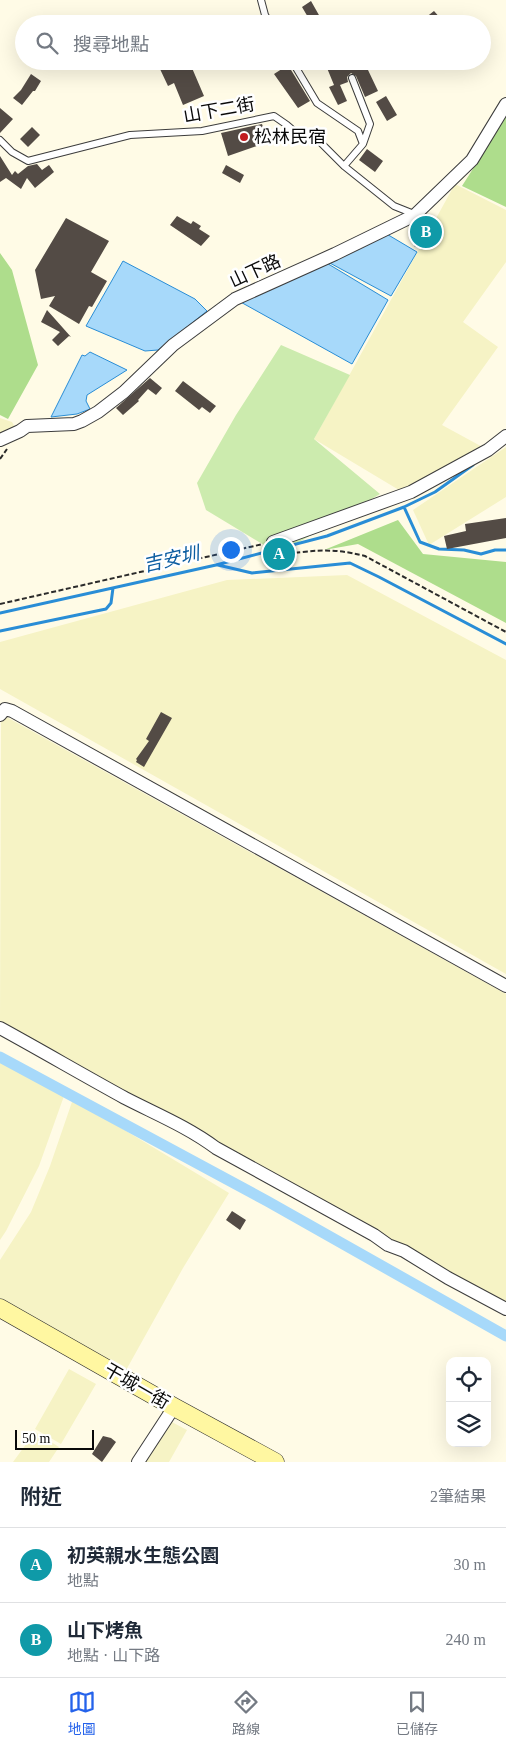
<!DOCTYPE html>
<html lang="zh-TW">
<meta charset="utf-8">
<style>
body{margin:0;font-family:"Times New Roman","Noto Sans TC",serif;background:#f6f6f7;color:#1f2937}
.controls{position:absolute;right:15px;bottom:15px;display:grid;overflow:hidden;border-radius:10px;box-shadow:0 5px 20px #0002}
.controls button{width:45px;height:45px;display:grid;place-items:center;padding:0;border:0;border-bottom:1px solid #e0e1e3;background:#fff;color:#1f2937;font:25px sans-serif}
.scale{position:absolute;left:15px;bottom:12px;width:79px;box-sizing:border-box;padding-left:5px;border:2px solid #090909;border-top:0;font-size:14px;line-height:18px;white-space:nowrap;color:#090909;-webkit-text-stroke:4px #fff;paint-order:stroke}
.you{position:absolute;left:230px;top:549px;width:18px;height:18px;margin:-12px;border:4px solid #fff;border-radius:50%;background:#1a73e8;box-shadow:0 0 0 8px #1a73e833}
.badge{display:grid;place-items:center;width:32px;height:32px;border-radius:50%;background:#2563eb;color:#fff;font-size:16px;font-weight:700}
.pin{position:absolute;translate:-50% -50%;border:2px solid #fff;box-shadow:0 1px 5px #0006}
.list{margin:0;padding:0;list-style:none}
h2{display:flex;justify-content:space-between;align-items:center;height:65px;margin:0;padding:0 20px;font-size:21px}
h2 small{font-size:16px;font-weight:400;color:#747a83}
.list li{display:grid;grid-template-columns:32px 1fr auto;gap:15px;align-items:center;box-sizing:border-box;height:75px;padding:0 20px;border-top:1px solid #e0e1e3}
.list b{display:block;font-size:19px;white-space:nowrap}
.list p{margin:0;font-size:16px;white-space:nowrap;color:#747a83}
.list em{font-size:16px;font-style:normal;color:#747a83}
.icon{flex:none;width:28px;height:28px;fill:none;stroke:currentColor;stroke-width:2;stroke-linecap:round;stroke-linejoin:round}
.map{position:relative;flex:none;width:506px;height:1462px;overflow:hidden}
.search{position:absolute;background:#fff;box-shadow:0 5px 20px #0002;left:15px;right:15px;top:15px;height:55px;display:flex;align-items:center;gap:12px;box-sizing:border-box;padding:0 18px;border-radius:28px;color:#747a83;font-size:19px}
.sheet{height:215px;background:#fff}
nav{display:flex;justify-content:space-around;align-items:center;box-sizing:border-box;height:70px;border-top:1px solid #e0e1e3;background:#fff;font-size:14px;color:#747a83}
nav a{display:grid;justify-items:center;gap:2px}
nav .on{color:#2563eb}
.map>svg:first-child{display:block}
.farmland{fill:#f6f3c5}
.green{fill:#ccebae}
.forest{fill:#aedd8c}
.water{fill:#a7d9fa;stroke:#298dd6}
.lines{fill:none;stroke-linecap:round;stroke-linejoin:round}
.stream{stroke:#298dd6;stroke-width:3}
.canal{stroke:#a7d9fa;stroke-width:11}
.building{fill:#534b45}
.lane-casing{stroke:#3c3c3c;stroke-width:8}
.street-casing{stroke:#3c3c3c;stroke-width:14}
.secondary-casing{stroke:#2b2b2b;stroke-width:19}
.path{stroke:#2b2b2b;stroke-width:2;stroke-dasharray:5 2.5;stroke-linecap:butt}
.lane{stroke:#fff;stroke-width:6}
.street{stroke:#fff;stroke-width:12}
.secondary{stroke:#fff7a1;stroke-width:18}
.poi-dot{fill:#c11a1e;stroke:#fff;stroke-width:2}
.labels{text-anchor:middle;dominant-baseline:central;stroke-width:5;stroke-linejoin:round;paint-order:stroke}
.street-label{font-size:18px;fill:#090909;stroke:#fff}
.poi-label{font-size:18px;fill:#090909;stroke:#fff;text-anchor:start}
.water-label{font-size:19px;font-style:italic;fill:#0c5da1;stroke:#fff}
</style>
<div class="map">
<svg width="506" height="1462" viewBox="0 0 506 1462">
<rect width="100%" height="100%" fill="#fffbe6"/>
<path class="farmland" d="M455,184L506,210V262L463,322L498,347L442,425L488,450L399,490L314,439Z
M0,418L12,422L15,427L0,434Z
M506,447V497L429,545L413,510Z
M347,575L506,660V974L0,689V642L227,580Z
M1,714L506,994V1305L0,1027Z
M0,1061L64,1096L39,1166L6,1231L0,1240Z
M73,1099L229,1193L183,1268L125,1372L0,1300V1260L31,1212L50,1166Z
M69,1369L96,1384L61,1444L35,1429Z
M170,1421L187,1430L169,1462H143Z
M35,1432L59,1447L49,1462H13Z"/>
<path class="green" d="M281,345L350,375L314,439L380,494L279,554L206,510L197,483L236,415Z"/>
<path class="forest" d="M506,117V207L462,186Z
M0,253L12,270L38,365L8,419L0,415Z
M398,520L423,554L506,562V623L358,544L324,550Z"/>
<path class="water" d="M385,233L417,252L391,296L328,262Z
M123,261L195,299L207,311L158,350L145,351L86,326Z
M325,262L388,300L352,364L237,300Z
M90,352L127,370L87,395L86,401L90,409L77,414L51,417L82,355L85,356Z"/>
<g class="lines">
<path class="stream" d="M404,507L420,542L439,549L464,550L481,554L495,550H506
M218,565L252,573L350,563L379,577L506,644
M0,613L216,565L327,536L404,507L435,492L473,465
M0,631L106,609L111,603L113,588"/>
<path class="canal" d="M0,1057L267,1201L506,1336"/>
</g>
<path class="building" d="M311,1L324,24H312L302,7Z
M434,11L442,20L437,24H430L425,18Z
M179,61H189L204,96L183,105L174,83L168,86L160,69Z
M342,61H384L368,70L378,91L365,97L356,76L351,73L347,77L348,82L340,85L347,101L338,105L329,87L334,85L327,68Z
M288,65L310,101L298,108L274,74Z
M31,74L41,81L35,91H33L22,105L13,98L21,90Z
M386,96L397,115L387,121L376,102Z
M0,108L13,119L0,133Z
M262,124L268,142L228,156L221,133Z
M32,127L40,135L28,147L20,139Z
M367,149L383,161L375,172L359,160Z
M0,156L12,175L15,171L18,174L28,166L37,164L42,170L49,165L54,172L35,188L27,178L21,189L6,178L0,182Z
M226,165L244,175L240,183L222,173Z
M177,216L191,224L193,221L201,226L199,229L210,236L201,246L170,225Z
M425,217L433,221L435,229L423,250L414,246L422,234L412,227Z
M66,218L109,241L91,272L107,281L92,307L89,306L79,324L49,306L55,296L41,299L35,270Z
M47,310L71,337L69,336L58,346L52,340L60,332L41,322Z
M150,378L162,388L156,395L148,389L138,400L139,401L123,415L116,408Z
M183,381L216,406L210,413L202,407L199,410L175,391Z
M506,518V538L447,549L444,536L466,531L465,524Z
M161,712L172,718L144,767L136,762L137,760L136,759L149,741L146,739Z
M232,1211L246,1220L240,1230L226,1220Z
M103,1436L111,1438L116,1442L102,1462L92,1454Z"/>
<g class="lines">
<g class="lane-casing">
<path id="lane" d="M261,0L265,15L270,24
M292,61L317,103L358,131L363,144L344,166
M352,78L370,124L363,144
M0,140L12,152L28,161L130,135L202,131L274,116L287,125L294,131L319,141L344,166L394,206L414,214"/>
</g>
<g class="street-casing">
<path id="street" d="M0,440L20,431L27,426L74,424L82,421L98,412L124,392L173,345L235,299L335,254L415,215L472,160L506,104
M273,542L411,492L488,450L506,436
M0,715L5,709L12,711L506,986
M0,1028C42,1051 83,1075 125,1098C156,1114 188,1127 216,1148L374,1235L388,1245L404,1251L448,1278L506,1309
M138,1462L174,1407"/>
</g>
<g class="secondary-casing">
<path id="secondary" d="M0,1308L174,1407L275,1462"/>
</g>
<path class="path" d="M0,459L7,449
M275,552L276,555C311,551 330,547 365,556L506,632
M0,604L263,544"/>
<use href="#lane" class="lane"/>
<use href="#street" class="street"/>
<use href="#secondary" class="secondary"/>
</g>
<circle class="poi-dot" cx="244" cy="137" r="5"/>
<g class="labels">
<g class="street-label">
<text transform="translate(219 110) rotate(-10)">山下二街</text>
<text transform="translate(255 271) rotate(-25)">山下路</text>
<text transform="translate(137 1386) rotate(30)">干城一街</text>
</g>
<g class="poi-label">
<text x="254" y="137">松林民宿</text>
</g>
<g class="water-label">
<text transform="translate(171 559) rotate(-13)">吉安圳</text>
</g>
</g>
</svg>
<div class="controls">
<button><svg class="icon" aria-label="locate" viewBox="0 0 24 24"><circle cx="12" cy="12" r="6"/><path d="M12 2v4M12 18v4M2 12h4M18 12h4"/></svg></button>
<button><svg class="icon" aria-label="layers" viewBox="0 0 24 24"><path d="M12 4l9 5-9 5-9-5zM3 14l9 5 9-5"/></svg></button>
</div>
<div class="scale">50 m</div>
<div class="you"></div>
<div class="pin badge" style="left:279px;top:554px;background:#0f9aa8">A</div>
<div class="pin badge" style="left:426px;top:232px;background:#0f9aa8">B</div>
<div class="search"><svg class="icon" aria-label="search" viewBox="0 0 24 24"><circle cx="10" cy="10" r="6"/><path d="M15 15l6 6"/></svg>搜尋地點</div>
</div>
<section class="sheet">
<h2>附近<small>2筆結果</small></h2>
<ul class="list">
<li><span class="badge" style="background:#0f9aa8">A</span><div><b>初英親水生態公園</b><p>地點</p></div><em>30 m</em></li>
<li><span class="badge" style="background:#0f9aa8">B</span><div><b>山下烤魚</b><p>地點 · 山下路</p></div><em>240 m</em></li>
</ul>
</section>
<nav>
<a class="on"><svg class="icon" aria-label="map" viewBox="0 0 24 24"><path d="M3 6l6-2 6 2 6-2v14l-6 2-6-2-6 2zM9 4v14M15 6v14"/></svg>地圖</a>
<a><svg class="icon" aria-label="directions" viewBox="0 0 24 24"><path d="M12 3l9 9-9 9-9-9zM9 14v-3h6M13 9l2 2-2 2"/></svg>路線</a>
<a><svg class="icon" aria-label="saved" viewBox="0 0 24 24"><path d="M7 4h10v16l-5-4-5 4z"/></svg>已儲存</a>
</nav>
